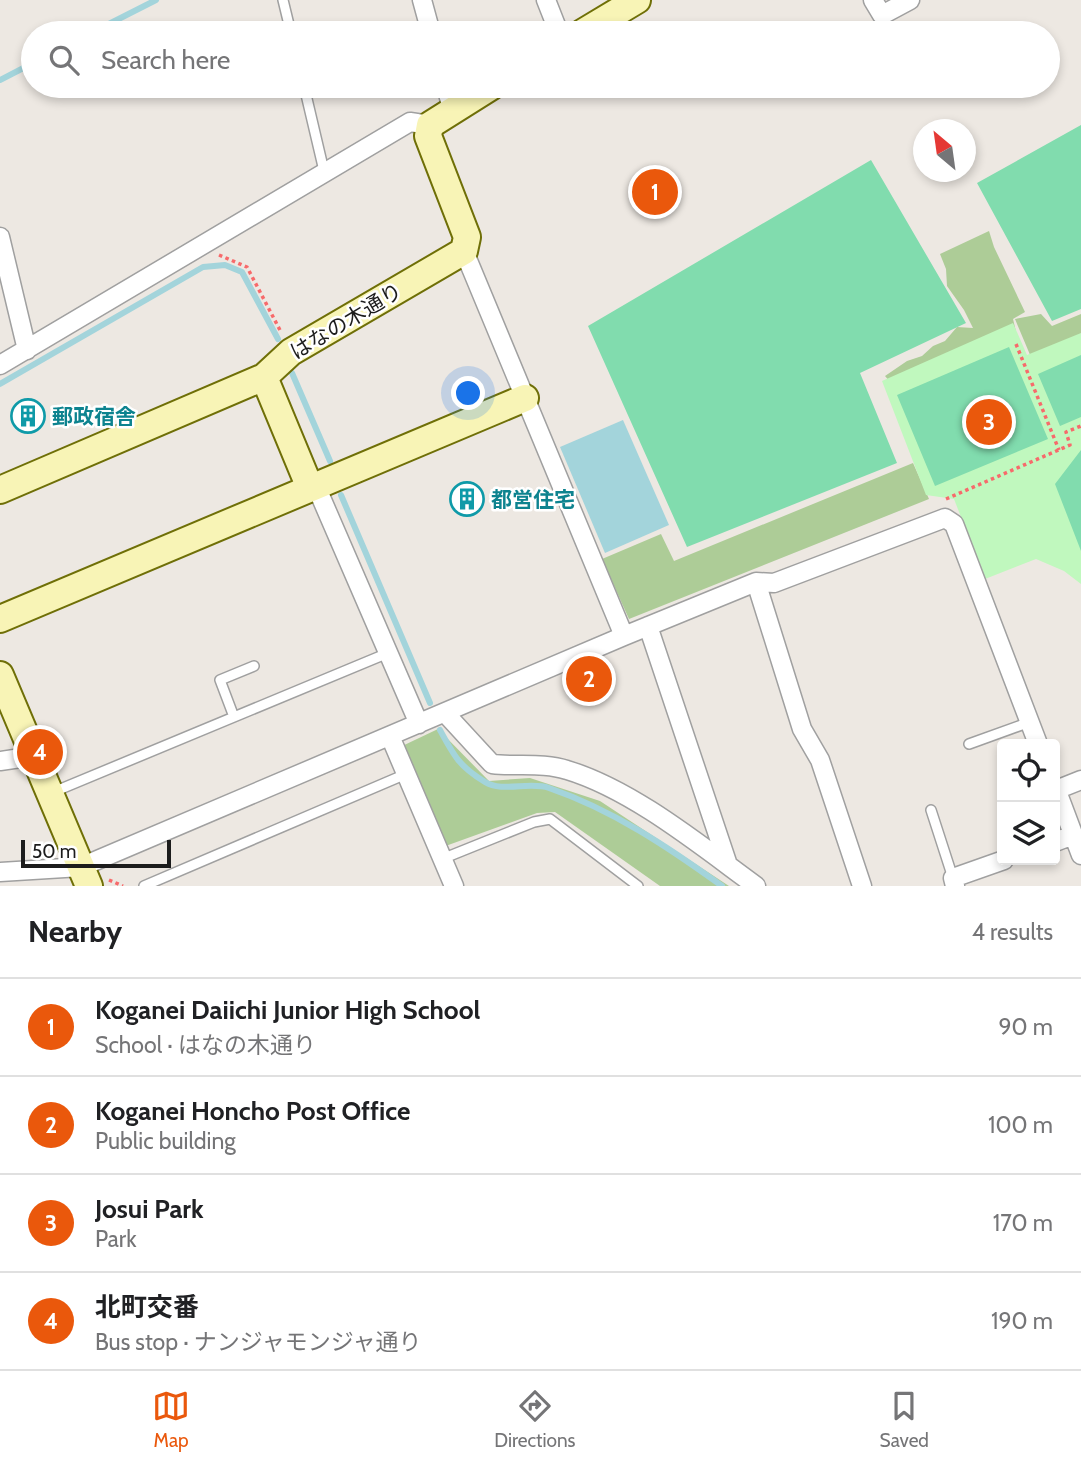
<!DOCTYPE html>
<meta charset="utf-8">
<style>
body{margin:0;font-family:Cabin,"Noto Sans JP",sans-serif;background:#f2f2f2;color:#202124}
.controls{position:absolute;right:21px;bottom:21px;display:grid;overflow:hidden;border-radius:7px;box-shadow:0 4px 10px #0003}
.controls button{width:63px;height:63px;display:grid;place-items:center;padding:0;border:0;border-bottom:2px solid #e0e0e0;background:#fff;color:#202124;font:35px sans-serif}
.compass{position:absolute;left:913px;top:119px;width:63px;height:63px;border-radius:50%;background:#fff;box-shadow:0 4px 10px #0003;rotate:331deg}
.scale{position:absolute;left:21px;bottom:18px;width:150px;box-sizing:border-box;padding-left:7px;border:4px solid #1c1c1c;border-top:0;font-size:19px;line-height:24px;white-space:nowrap;color:#1c1c1c;-webkit-text-stroke:5px #fff;paint-order:stroke}
.you{position:absolute;left:469px;top:394px;width:24px;height:24px;margin:-18px;border:5px solid #fff;border-radius:50%;background:#1a73e8;box-shadow:0 0 0 10px #1a73e833}
.badge{display:grid;place-items:center;width:46px;height:46px;border-radius:50%;background:#ea580c;color:#fff;font-size:23px;font-weight:700}
.pin{position:absolute;translate:-50% -50%;border:4px solid #fff;box-shadow:0 2px 7px #0006}
.list{margin:0;padding:0;list-style:none}
h2{display:flex;justify-content:space-between;align-items:center;height:91px;margin:0;padding:0 28px;font-size:30px}
h2 small{font-size:23px;font-weight:400;color:#757577}
.list li{display:grid;grid-template-columns:46px 1fr auto;gap:21px;align-items:center;box-sizing:border-box;height:98px;padding:0 28px;border-top:2px solid #e0e0e0}
.list b{display:block;font-size:26px;white-space:nowrap}
.list p{margin:0;font-size:23px;white-space:nowrap;color:#757577}
.list em{font-size:23px;font-style:normal;color:#757577}
.icon{flex:none;width:38px;height:38px;fill:none;stroke:currentColor;stroke-width:2;stroke-linecap:round;stroke-linejoin:round}
.map{position:relative;flex:none;width:1081px;height:886px;overflow:hidden}
.search{position:absolute;background:#fff;box-shadow:0 4px 10px #0003;left:21px;right:21px;top:21px;height:77px;display:flex;align-items:center;gap:18px;box-sizing:border-box;padding:0 24px;border-radius:38px;color:#757577;font-size:26px}
.sheet{height:483px;background:#fff}
nav{display:flex;justify-content:space-around;align-items:center;box-sizing:border-box;height:98px;border-top:2px solid #e0e0e0;background:#fff;font-size:19px;color:#757577}
nav a{display:grid;justify-items:center;gap:4px}
nav .on{color:#ea580c}
.map>svg:first-child{display:block}
.forest{fill:#adcc97}
.park{fill:#c0f8be}
.pitch{fill:#81dcae}
.water{fill:#a3d4db}
.lines{fill:none;stroke-linecap:round;stroke-linejoin:round}
.stream{stroke:#a3d4db;stroke-width:6}
.lane-casing{stroke:#a0a0a0;stroke-width:12}
.street-casing{stroke:#a0a0a0;stroke-width:21}
.secondary-casing{stroke:#6f6f07;stroke-width:30}
.path{stroke:#f76a6b;stroke-width:3.5;stroke-dasharray:3.5 3.5;stroke-linecap:butt}
.lane{stroke:#fff;stroke-width:9}
.street{stroke:#fff;stroke-width:18}
.secondary{stroke:#f8f4b6;stroke-width:26}
.labels{text-anchor:middle;dominant-baseline:central;stroke-width:5;stroke-linejoin:round;paint-order:stroke}
.street-label{font-size:21px;fill:#1c1c1c;stroke:#fff}
.culture-label{font-size:21px;font-weight:bold;fill:#0d838f;stroke:#fff;text-anchor:start}
</style>
<div class="map">
<svg width="1081" height="886" viewBox="0 0 1081 886">
<rect width="100%" height="100%" fill="#ede8e2"/>
<path class="forest" d="M989,231L994,247L1025,312L1013,319L1018,340L896,389L885,376L907,361L922,356L933,346L945,341L957,327L973,328L964,310L947,286L946,269L940,254Z
M1041,314L1052,326L1081,314V353L1036,369L1015,319Z
M913,463L929,499L629,619L602,559L661,534L674,561Z
M438,729L489,781L530,778L600,801L729,886H660L555,812L537,813L440,848L398,748Z"/>
<path class="park" d="M1013,323L1027,355L1081,333V584L1064,571L1036,559L985,579L954,499L926,495L882,381Z"/>
<path class="pitch" d="M1081,125V309L1052,321L977,183Z
M871,160L966,323L860,373L897,463L687,547L588,326Z
M1009,347L1048,439L935,486L897,395Z
M1081,355V417L1060,426L1038,374Z
M1081,450V551L1055,484Z"/>
<path class="water" d="M623,420L669,525L605,553L560,447Z"/>
<g class="lines">
<path class="stream" d="M91,33L156,0
M0,80L33,63
M292,373L330,461
M0,384L203,267L225,265L242,272L278,339
M341,495L430,703
M440,730C454,756 459,766 485,782C502,793 530,781 549,788C613,810 668,847 722,886"/>
<g class="lane-casing">
<path id="lane" d="M283,0L291,33
M304,86L324,171
M234,717L220,680L254,666
M969,744L1030,722
M51,793L388,653
M931,810L953,878
M442,859L534,822L550,819L638,886
M144,886L406,774"/>
</g>
<g class="street-casing">
<path id="street" d="M422,0L431,33
M546,0L559,33
M873,0L882,15L910,0
M446,86L452,109
M0,237L27,350
M464,251L624,636
M0,365L410,122L430,125
M316,486L419,724
M756,582L802,729L820,760L862,886
M648,626L728,865
M445,713L492,764C517,767 543,762 567,770C633,790 701,846 756,886
M390,736L454,886
M0,761L34,756
M1055,786L1081,855
M1056,790L1081,780
M1055,842L1073,835
M0,872L81,867L624,636L756,582L774,583L945,518L954,524L1038,744
M955,886L953,878L1004,860"/>
</g>
<g class="secondary-casing">
<path id="secondary" d="M582,33L637,0
M264,377L310,488
M0,490L264,377L291,352L464,251L467,237L428,136L430,125L492,86
M0,619L525,398
M0,675L89,886"/>
</g>
<path class="path" d="M219,255L247,267L281,332
M1016,344L1059,450
M946,499L1070,445L1066,432L1081,426
M109,880L123,886"/>
<use href="#lane" class="lane"/>
<use href="#street" class="street"/>
<use href="#secondary" class="secondary"/>
</g>
<defs>
<g id="building-ring" transform="scale(1.75)"><circle r="9.5" fill="#fff" stroke="#0f9aa8" stroke-width="1.5"/><path d="M-4-6H4V6H1V3H-1V6H-4ZM-2.5-4.3h1.7v1.8h-1.7ZM.8-4.3h1.7v1.8H.8ZM-2.5-1h1.7V.8h-1.7ZM.8-1h1.7V.8H.8Z" fill="#0f9aa8"/></g>
</defs>
<g fill-rule="evenodd">
<use href="#building-ring" x="28" y="416"/>
<use href="#building-ring" x="467" y="499"/>
</g>
<g class="labels">
<g class="street-label">
<text transform="translate(346 321) rotate(-31)">はなの木通り</text>
</g>
<g class="culture-label">
<text x="52" y="416">郵政宿舎</text>
<text x="491" y="499">都営住宅</text>
</g>
</g>
</svg>
<div class="controls">
<button><svg class="icon" aria-label="locate" viewBox="0 0 24 24"><circle cx="12" cy="12" r="6"/><path d="M12 2v4M12 18v4M2 12h4M18 12h4"/></svg></button>
<button><svg class="icon" aria-label="layers" viewBox="0 0 24 24"><path d="M12 4l9 5-9 5-9-5zM3 14l9 5 9-5"/></svg></button>
</div>
<svg class="compass" viewBox="-18 -18 36 36"><path d="M0-13l5 13h-10z" fill="#e53935"/><path d="M0 13l5-13h-10z" fill="#757577"/></svg>
<div class="scale">50 m</div>
<div class="you"></div>
<div class="pin badge" style="left:655px;top:192px">1</div>
<div class="pin badge" style="left:589px;top:679px">2</div>
<div class="pin badge" style="left:989px;top:422px">3</div>
<div class="pin badge" style="left:40px;top:752px">4</div>
<div class="search"><svg class="icon" aria-label="search" viewBox="0 0 24 24"><circle cx="10" cy="10" r="6"/><path d="M15 15l6 6"/></svg>Search here</div>
</div>
<section class="sheet">
<h2>Nearby<small>4 results</small></h2>
<ul class="list">
<li><span class="badge">1</span><div><b>Koganei Daiichi Junior High School</b><p>School · はなの木通り</p></div><em>90 m</em></li>
<li><span class="badge">2</span><div><b>Koganei Honcho Post Office</b><p>Public building</p></div><em>100 m</em></li>
<li><span class="badge">3</span><div><b>Josui Park</b><p>Park</p></div><em>170 m</em></li>
<li><span class="badge">4</span><div><b>北町交番</b><p>Bus stop · ナンジャモンジャ通り</p></div><em>190 m</em></li>
</ul>
</section>
<nav>
<a class="on"><svg class="icon" aria-label="map" viewBox="0 0 24 24"><path d="M3 6l6-2 6 2 6-2v14l-6 2-6-2-6 2zM9 4v14M15 6v14"/></svg>Map</a>
<a><svg class="icon" aria-label="directions" viewBox="0 0 24 24"><path d="M12 3l9 9-9 9-9-9zM9 14v-3h6M13 9l2 2-2 2"/></svg>Directions</a>
<a><svg class="icon" aria-label="saved" viewBox="0 0 24 24"><path d="M7 4h10v16l-5-4-5 4z"/></svg>Saved</a>
</nav>
